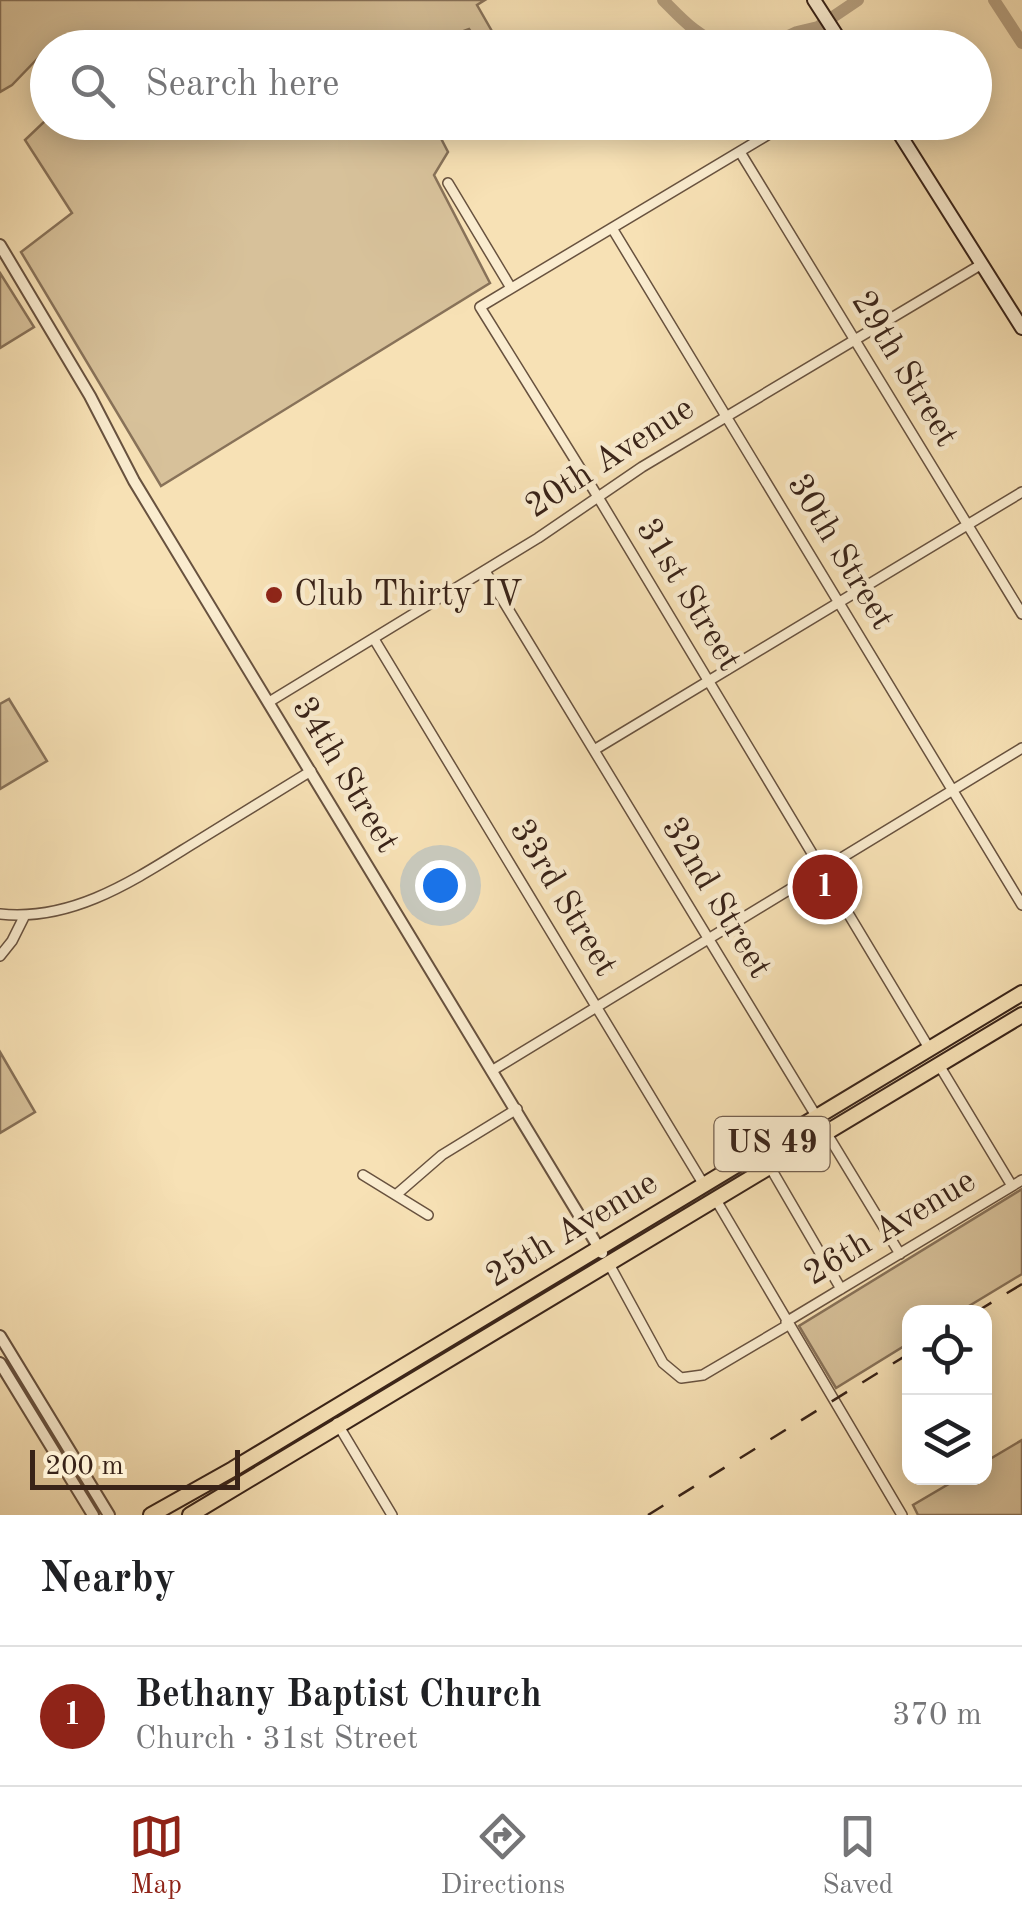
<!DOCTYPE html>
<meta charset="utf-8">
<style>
body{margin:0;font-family:"Old Standard TT",serif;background:#f6f6f6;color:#202124}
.controls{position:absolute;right:30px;bottom:30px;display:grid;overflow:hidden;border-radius:20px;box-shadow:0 5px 25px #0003}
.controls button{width:90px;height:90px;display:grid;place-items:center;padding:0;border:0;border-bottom:2px solid #e0e0e0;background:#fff;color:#202124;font:50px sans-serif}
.scale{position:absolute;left:30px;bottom:25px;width:210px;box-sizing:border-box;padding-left:10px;border:5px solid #392318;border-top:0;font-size:28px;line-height:35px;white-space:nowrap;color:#392318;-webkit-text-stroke:8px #faeccf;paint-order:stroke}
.you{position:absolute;left:440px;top:885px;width:35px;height:35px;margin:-25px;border:8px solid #fff;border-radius:50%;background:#1a73e8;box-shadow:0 0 0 15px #1a73e833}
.badge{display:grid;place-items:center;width:65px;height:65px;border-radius:50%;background:#8f2418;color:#fff;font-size:32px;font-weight:700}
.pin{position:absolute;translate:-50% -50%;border:5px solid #fff;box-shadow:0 2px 10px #0006}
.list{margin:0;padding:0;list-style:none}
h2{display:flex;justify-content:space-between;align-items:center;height:130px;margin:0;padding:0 40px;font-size:42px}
h2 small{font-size:32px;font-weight:400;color:#757577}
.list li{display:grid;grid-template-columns:65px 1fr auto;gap:30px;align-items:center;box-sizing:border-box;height:140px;padding:0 40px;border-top:2px solid #e0e0e0}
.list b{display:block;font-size:38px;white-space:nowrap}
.list p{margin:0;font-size:32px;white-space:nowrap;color:#757577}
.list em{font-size:32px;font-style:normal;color:#757577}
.icon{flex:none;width:55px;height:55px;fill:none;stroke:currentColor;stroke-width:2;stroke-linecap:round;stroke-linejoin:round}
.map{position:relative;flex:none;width:1022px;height:1515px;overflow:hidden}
.search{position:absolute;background:#fff;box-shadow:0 5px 25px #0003;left:30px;right:30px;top:30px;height:110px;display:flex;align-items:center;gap:25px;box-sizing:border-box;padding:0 35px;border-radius:55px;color:#757577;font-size:38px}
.sheet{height:270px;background:#fff}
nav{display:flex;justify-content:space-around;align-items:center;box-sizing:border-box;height:140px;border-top:2px solid #e0e0e0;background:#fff;font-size:28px;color:#757577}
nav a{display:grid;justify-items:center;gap:5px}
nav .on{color:#8f2418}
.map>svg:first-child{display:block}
.green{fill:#d7c19a;stroke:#887259;stroke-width:2.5}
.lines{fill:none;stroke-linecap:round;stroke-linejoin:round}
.river{stroke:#b6a080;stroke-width:12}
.minor-casing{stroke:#68523f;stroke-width:12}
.tertiary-casing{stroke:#68523f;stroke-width:14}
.secondary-casing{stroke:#392318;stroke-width:16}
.primary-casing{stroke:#392318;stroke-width:18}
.minor{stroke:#faeccf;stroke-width:9}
.tertiary{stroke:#faeccf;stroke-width:10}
.secondary{stroke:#faeccf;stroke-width:12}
.primary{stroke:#f7e1b5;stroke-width:14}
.rail{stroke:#392318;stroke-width:2.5;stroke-dasharray:18 18;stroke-linecap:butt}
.poi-dot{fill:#8f2418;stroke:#faeccf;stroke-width:4}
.labels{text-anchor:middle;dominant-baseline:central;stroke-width:9;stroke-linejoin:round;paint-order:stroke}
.shield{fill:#faeccf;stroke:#735f4f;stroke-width:2.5}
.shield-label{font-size:32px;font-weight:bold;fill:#392318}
.street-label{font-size:35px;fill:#392318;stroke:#faeccf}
.poi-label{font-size:35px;fill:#392318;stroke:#faeccf;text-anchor:start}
</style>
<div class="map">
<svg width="1022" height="1515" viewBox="0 0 1022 1515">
<rect width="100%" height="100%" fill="#f7e1b5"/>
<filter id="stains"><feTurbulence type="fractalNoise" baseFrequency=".002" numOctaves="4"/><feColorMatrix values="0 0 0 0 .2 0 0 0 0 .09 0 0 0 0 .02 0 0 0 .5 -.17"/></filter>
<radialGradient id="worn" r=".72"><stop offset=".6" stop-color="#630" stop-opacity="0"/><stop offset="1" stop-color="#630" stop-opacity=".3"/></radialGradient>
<path class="green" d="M0,0H485L477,5L501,47H482L469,29L439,40L431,48H48L47,58L39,57L12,85L0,92Z
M47,119L48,122L433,123L448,152L434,175L490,283L161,486L21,252L72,213L25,140Z
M0,273L34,327L0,348Z
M9,699L47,761L0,789V704Z
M0,1052L35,1112L0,1133Z
M1022,1189V1274L959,1312H910L909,1343L836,1388L799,1326Z
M1022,1440V1515H918L913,1505L959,1478H984L985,1462Z"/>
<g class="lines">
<path class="river" d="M663,0C679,16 700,40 724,44C740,46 749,40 765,47L797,32L818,27L858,0
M994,0L1022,43"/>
<g class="minor-casing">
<path id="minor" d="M789,122L480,307L598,497L929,1048
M740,152L1022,614
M448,183L511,288
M612,228L1022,905
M485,571L900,1254
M374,639L704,1185
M269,702L538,538L642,467L982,264
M594,750L1022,492
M0,914C75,922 137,878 199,840C236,817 273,794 311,771
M0,956L12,941L24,917
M939,1065L1012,1186
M493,1070L1022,748
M770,1167L841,1289
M363,1175L428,1215
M397,1194L442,1155L517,1109
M716,1200L902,1515
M609,1264L663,1363L681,1378L703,1375L788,1325
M786,1322L1022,1180
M337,1423L392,1515"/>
</g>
<g class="tertiary-casing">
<path id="tertiary" d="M0,245L90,396L134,481L602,1253
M0,1336L109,1515
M0,1363L93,1515"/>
</g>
<g class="secondary-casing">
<path id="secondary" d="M814,0L845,48
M892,122L1022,328"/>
</g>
<g class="primary-casing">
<path id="primary" d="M151,1515L233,1469L1022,993
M190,1515L1022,1015"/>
</g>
<use href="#minor" class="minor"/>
<use href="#tertiary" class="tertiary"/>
<use href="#secondary" class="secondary"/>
<use href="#primary" class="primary"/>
<path class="rail" d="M976,1312L1022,1284
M648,1515L910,1353"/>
</g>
<circle class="poi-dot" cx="274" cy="595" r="10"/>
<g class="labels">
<rect class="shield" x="714.5" y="1117" width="115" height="54" rx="8"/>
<g class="shield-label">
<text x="772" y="1144">US 49</text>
</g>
<g class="street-label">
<text transform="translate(904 369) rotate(59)">29th Street</text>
<text transform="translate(610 458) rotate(-33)">20th Avenue</text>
<text transform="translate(840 552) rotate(59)">30th Street</text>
<text transform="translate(688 595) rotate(59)">31st Street</text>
<text transform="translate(345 775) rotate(59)">34th Street</text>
<text transform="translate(563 898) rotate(59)">33rd Street</text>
<text transform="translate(716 898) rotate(59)">32nd Street</text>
<text transform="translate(890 1228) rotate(-31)">26th Avenue</text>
<text transform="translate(572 1230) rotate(-31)">25th Avenue</text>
</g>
<g class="poi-label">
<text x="294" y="595">Club Thirty IV</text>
</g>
</g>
<rect width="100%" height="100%" filter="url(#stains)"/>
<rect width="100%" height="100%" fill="url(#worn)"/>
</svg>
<div class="controls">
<button><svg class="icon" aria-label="locate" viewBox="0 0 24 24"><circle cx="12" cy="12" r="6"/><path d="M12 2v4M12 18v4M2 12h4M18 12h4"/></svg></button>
<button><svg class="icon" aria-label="layers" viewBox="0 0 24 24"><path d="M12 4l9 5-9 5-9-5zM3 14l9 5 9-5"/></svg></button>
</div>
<div class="scale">200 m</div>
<div class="you"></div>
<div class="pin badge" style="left:825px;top:887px">1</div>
<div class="search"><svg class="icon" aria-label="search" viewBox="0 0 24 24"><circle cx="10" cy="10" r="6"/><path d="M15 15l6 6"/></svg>Search here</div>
</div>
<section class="sheet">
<h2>Nearby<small></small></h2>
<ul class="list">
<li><span class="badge">1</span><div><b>Bethany Baptist Church</b><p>Church · 31st Street</p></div><em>370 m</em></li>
</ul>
</section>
<nav>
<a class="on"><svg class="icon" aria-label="map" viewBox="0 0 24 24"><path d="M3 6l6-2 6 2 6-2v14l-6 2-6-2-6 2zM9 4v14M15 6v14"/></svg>Map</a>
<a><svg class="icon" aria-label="directions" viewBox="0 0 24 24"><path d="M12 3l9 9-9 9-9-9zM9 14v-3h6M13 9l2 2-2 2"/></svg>Directions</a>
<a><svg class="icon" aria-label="saved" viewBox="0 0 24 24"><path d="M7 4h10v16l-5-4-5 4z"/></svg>Saved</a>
</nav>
